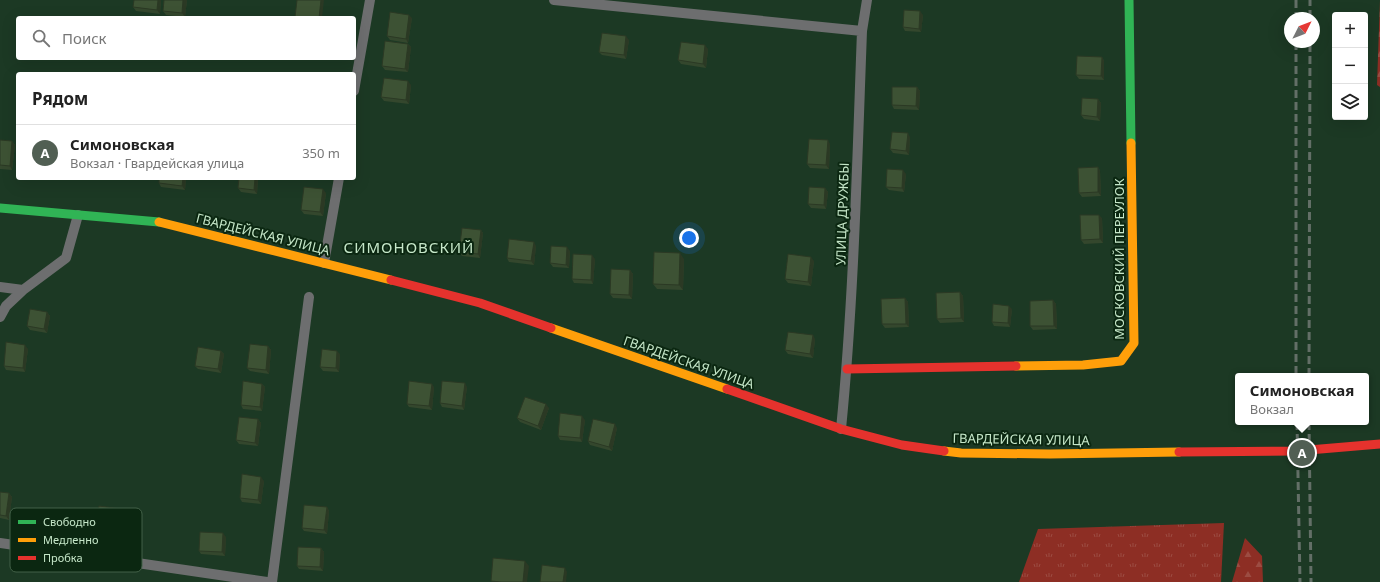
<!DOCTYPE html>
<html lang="ru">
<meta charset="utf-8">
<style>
body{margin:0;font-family:"Noto Sans",sans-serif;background:#f6f6f6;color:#222}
.controls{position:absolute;right:12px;top:12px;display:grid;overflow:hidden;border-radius:4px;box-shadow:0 4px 16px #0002}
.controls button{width:36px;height:36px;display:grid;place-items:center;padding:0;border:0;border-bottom:1px solid #e0e0e0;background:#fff;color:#222;font:20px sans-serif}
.compass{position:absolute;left:1284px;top:12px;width:36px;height:36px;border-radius:50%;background:#fff;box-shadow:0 4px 16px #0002;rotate:48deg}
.you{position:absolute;left:689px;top:238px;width:14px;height:14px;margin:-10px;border:3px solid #fff;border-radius:50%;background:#1a73e8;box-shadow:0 0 0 6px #1a73e833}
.badge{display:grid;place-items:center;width:26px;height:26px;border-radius:50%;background:#515f53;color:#fff;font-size:13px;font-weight:700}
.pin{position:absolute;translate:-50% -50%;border:2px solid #fff;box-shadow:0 1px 4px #0006}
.popup{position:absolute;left:1235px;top:373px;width:134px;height:52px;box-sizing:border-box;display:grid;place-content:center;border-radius:4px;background:#fff;filter:drop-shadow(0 1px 3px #0005);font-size:13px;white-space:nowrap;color:#767676}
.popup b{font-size:15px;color:#222}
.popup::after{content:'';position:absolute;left:50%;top:100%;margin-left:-8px;border:8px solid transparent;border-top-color:#fff}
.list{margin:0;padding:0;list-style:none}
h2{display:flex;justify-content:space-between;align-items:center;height:52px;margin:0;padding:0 16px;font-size:17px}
h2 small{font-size:13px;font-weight:400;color:#767676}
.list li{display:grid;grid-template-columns:26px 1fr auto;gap:12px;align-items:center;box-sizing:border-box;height:56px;padding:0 16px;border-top:1px solid #e0e0e0}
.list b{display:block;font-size:15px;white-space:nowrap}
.list p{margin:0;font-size:13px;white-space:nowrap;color:#767676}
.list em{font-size:13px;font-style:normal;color:#767676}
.icon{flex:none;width:22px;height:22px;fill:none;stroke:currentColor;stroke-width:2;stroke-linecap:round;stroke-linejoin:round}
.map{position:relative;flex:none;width:1380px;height:582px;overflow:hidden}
.search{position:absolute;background:#fff;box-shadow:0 4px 16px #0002;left:16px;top:16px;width:340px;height:44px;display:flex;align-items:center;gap:10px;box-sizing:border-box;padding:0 14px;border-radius:4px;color:#767676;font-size:15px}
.panel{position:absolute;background:#fff;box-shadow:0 4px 16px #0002;left:16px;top:72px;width:340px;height:108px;border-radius:4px}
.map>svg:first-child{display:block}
.grass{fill:url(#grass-tufts)}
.forest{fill:url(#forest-firs)}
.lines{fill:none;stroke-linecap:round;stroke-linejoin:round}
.street{stroke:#6d6e6f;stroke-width:10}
.fast{stroke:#30b455;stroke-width:9}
.slow{stroke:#ff9f0a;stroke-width:9}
.jam{stroke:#e5322d;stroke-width:9}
.rail{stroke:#636f67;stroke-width:3;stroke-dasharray:8 4;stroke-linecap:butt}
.wall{fill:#34472d}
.shaded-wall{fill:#2b3924}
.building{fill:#3d5234;stroke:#2b3924}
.labels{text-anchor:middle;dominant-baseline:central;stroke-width:4;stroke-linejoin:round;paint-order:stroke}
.street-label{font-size:13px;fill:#c6e7c9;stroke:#0b2711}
.quarter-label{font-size:15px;letter-spacing:1px;fill:#c6e7c9;stroke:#0b2711}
.key{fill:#0b2711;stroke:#436148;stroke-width:1}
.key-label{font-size:11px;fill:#c6e7c9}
</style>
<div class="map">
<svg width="1380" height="582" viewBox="0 0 1380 582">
<defs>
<pattern id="grass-tufts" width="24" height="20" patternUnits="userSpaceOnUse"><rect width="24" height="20" fill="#8d2e24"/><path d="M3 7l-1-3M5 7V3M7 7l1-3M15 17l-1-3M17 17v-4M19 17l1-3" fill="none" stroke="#9c4c42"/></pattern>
<pattern id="forest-firs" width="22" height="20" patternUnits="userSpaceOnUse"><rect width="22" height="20" fill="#8d2e24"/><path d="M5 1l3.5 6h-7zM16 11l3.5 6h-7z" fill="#9c4c42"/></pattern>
</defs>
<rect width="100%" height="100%" fill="#1c3924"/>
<path class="grass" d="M1224,523L1221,582H1019L1038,529Z"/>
<path class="forest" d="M1380,0V87L1377,85Z
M1245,538L1262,556L1263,582H1232Z"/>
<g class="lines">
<path class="street" d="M554,0L862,31
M354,91L370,0
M324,263L339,178
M0,287L23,290
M0,317L6,306L23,290L66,258L78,215
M841,429C854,297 857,164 862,31L867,0
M0,543L267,582
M272,582L309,297"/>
<path class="fast" d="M1129,0L1131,143
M0,208L159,222"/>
<path class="slow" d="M159,222L391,280
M551,328L727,389
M1016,366L1083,365L1121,361L1134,343L1131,143
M944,451L961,453L1050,454L1179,452"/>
<path class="jam" d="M391,280L480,303L551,328
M847,369L1016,366
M727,389L841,429L902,445L944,451
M1179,452L1297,451L1380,444"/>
<path class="rail" d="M1296,0V18
M1310,18V0
M1296,42V376
M1309,376L1310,42
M1297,422L1300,582
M1309,422L1311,582"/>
</g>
<path class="wall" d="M161,0L160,14L136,11L133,7Z
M164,0H187L185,17L166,15L163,11Z
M923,15L921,32L905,31L903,27Z
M412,18L408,43L390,40L387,36Z
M629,40L626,59L602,55L599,52Z
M408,44L411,47L408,72L385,70L382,66Z
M708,49L706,68L681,64L678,60Z
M1102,57L1104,61V80L1079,79L1076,75Z
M411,85L409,104L384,101L381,97Z
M917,87L920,91L919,110L894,109L892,105Z
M1098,99L1101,103L1100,121L1084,119L1081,115Z
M910,137L909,155L893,153L890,149Z
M0,140L12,141L15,145L12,170L0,169Z
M830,144L829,169L810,168L807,164Z
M1098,167L1100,171L1101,196L1082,197L1079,193Z
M906,174L904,192L889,190L886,187Z
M102,178H116V180Z
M159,178H186L185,190L161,187L159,183Z
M239,178H258L257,194L241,192L238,188Z
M825,188L828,192L826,209L811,208L808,204Z
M326,193L323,216L304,214L301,210Z
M1102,218L1103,243L1084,244L1081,240Z
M481,230L483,233L480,258L462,256L459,252Z
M536,246L534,265L509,262L507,258Z
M570,251L569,268L553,267L550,263Z
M595,259L593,284L574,283L572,279Z
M684,259L683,290L657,289L653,284Z
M814,261L811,286L788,283L785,279Z
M630,270L633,274L632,299L613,298L610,294Z
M960,292L963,296L964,322L940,323L937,319Z
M905,298L908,302L909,327L885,328L882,324Z
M1053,300L1056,304L1057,329L1033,330L1030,326Z
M1012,309L1010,327L994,326L992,322Z
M47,312L50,316L47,333L30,330L27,326Z
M815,339L813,358L788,354L785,350Z
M268,346L271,350L269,374L250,371L247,368Z
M28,349L25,372L6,370L4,366Z
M221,351L224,354L221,373L198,369L195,366Z
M340,354L339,372L323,371L320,367Z
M262,384L265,387L262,411L243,409L241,405Z
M434,387L432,410L409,407L407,404Z
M467,387L464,410L442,407L440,403Z
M549,408L541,430L520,422L517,418Z
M258,419L261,423L258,446L239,444L236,440Z
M585,420L582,442L560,440L558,436Z
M617,428L612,451L590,445L588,441Z
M264,481L261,504L242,502L240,498Z
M0,492L9,493L12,497L9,520L0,518Z
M327,507L329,511L327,534L304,531L302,528Z
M121,509L124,513L121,536L99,533L96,529Z
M91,511L93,515L90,532L73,529L70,525Z
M226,537L225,556L201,554L199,551Z
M321,548L324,552L323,571L299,569L297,566Z"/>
<path class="shaded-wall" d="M158,0H161L160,14L157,10Z
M183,0H187L185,17L182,13Z
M321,0H324L322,18H319Z
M920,11L923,15L921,32L919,29Z
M409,15L412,18L408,43L406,39Z
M626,36L629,40L626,59L624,55Z
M408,44L411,47L408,72L405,69Z
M705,45L708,49L706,68L703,64Z
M1102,57L1104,61V80L1101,76Z
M408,81L411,85L409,104L406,100Z
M917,87L920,91L919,110L916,106Z
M1098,99L1101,103L1100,121L1097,117Z
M908,133L910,137L909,155L906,151Z
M828,140L830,144L829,169L826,165Z
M12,141L15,145L12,170L10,166Z
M1098,167L1100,171L1101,196L1098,192Z
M903,170L906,174L904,192L902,188Z
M183,178H186L185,190L182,186Z
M255,178H258L257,194L254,190Z
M825,188L828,192L826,209L824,205Z
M323,189L326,193L323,216L320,212Z
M1099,215L1102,218L1103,243L1100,239Z
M481,230L483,233L480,258L478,254Z
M534,242L536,246L534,265L531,261Z
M567,247L570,251L569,268L566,265Z
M680,253L684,259L683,290L679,285Z
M592,255L595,259L593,284L591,280Z
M811,257L814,261L811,286L808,282Z
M630,270L633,274L632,299L629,295Z
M960,292L963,296L964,322L961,318Z
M905,298L908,302L909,327L906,324Z
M1053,300L1056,304L1057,329L1054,326Z
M1009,306L1012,309L1010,327L1008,323Z
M47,312L50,316L47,333L44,329Z
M813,335L815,339L813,358L810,354Z
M25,345L28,349L25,372L23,368Z
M268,346L271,350L269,374L266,370Z
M221,351L224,354L221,373L218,369Z
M337,351L340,354L339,372L336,368Z
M465,383L467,387L464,410L462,406Z
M262,384L265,387L262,411L260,407Z
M432,384L434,387L432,410L429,406Z
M546,404L549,408L541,430L538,426Z
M582,416L585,420L582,442L580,438Z
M258,419L261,423L258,446L255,443Z
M615,424L617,428L612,451L609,447Z
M261,477L264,481L261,504L258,500Z
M9,493L12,497L9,520L6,516Z
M327,507L329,511L327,534L324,530Z
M121,509L124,513L121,536L118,532Z
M91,511L93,515L90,532L88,528Z
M223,533L226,537L225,556L222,552Z
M321,548L324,552L323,571L320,567Z
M525,561L529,566L527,582H523Z
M565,568L567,572L566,582H563Z"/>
<path class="building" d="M134,0H158L157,10L133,7Z
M164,0H183L182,13L163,11Z
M297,0H321L319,18H307L295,17Z
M904,10L920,11L919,29L903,27Z
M390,12L409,15L406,39L387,36Z
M602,33L626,36L624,55L599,52Z
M385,41L408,44L405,69L382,66Z
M681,42L705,45L703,64L678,60Z
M1077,56L1102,57L1101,76L1076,75Z
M384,78L408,81L406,100L381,97Z
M892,87H917L916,106L892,105Z
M1082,98L1098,99L1097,117L1081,115Z
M892,132L908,133L906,151L890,149Z
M809,139L828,140L826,165L807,164Z
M0,140L12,141L10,166L0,165Z
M1098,167V192L1079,193L1078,168Z
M887,169L903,170L902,188L886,187Z
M159,178H183L182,186L159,183Z
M239,178H255L254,190L238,188Z
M304,187L323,189L320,212L301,210Z
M809,187L825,188L824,205L808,204Z
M1080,215H1099L1100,239L1081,240Z
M462,228L481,230L478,254L459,252Z
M509,239L534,242L531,261L507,258Z
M551,246L567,247L566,265L550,263Z
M654,252L680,253L679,285L653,284Z
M573,254L592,255L591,280L572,279Z
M788,254L811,257L808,282L785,279Z
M611,269L630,270L629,295L610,294Z
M960,292L961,318L937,319L936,293Z
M905,298L906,324H882L881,299Z
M1053,300L1054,326H1030V301Z
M993,304L1009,306L1008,323L992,322Z
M30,309L47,312L44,329L27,326Z
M788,332L813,335L810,354L785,350Z
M6,342L25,345L23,368L4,366Z
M250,344L268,346L266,370L247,368Z
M198,347L221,351L218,369L195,366Z
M322,349L337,351L336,368L320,367Z
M243,381L262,384L260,407L241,405Z
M409,381L432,384L429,406L407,404Z
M442,381L465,383L462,406L440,403Z
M525,397L546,404L538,426L517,418Z
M560,413L582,416L580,438L558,436Z
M239,417L258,419L255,443L236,440Z
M593,419L615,424L609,447L588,441Z
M242,474L261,477L258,500L240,498Z
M0,492L9,493L6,516L0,515Z
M304,505L327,507L324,530L302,528Z
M99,506L121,509L118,532L96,529Z
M74,508L91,511L88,528L70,525Z
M200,532L223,533L222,552L199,551Z
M298,547L321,548L320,567L297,566Z
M493,558L525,561L523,582H501L491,581Z
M542,565L565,568L563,582H540Z"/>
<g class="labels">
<g class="street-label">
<text transform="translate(842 214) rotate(-88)">УЛИЦА ДРУЖБЫ</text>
<text transform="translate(263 234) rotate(14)">ГВАРДЕЙСКАЯ УЛИЦА</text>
<text transform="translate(1119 259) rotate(-90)">МОСКОВСКИЙ ПЕРЕУЛОК</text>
<text transform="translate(689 362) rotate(19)">ГВАРДЕЙСКАЯ УЛИЦА</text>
<text transform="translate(1021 439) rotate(1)">ГВАРДЕЙСКАЯ УЛИЦА</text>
</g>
<g class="quarter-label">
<text x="409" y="247">СИМОНОВСКИЙ</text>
</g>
</g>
<rect x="10" y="508" width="132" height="64" rx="6" class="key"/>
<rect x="18" y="520" width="18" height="4" fill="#30b455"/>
<rect x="18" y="538" width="18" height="4" fill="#ff9f0a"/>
<rect x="18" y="556" width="18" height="4" fill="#e5322d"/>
<g class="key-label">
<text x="43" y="526">Свободно</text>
<text x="43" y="544">Медленно</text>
<text x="43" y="562">Пробка</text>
</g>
</svg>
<div class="controls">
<button>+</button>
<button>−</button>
<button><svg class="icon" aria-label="layers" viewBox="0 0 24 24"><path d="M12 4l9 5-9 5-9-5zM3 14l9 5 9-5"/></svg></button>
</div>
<svg class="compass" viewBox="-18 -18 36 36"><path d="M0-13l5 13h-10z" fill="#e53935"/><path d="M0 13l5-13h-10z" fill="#767676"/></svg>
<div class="you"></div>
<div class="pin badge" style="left:1302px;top:453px">A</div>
<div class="popup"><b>Симоновская</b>Вокзал</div>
<div class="search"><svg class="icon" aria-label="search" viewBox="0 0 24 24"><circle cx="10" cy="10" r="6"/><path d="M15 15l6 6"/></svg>Поиск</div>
<section class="panel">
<h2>Рядом<small></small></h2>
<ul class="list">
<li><span class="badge">A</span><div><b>Симоновская</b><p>Вокзал · Гвардейская улица</p></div><em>350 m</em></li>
</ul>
</section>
</div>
